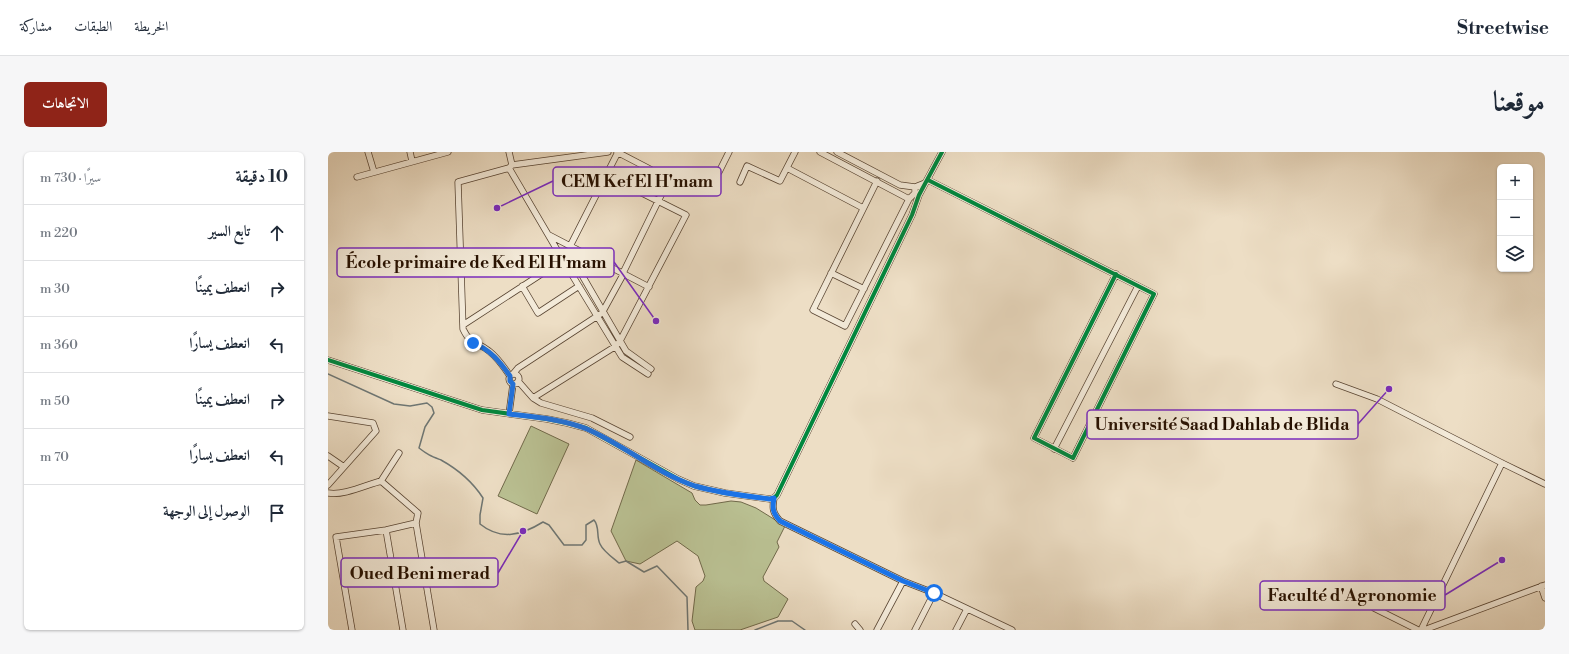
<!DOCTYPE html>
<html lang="ar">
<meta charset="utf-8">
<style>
body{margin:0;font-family:"Libre Bodoni",Amiri,serif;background:#f6f6f7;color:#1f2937;direction:rtl}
.controls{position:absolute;right:12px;top:12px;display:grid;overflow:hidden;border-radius:6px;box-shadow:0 1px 3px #0004}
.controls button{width:36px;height:36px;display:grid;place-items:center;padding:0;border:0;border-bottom:1px solid #e0e1e3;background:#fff;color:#1f2937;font:20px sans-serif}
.stop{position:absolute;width:12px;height:12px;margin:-9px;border:3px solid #1a73e8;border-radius:50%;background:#fff}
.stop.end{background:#1a73e8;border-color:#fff;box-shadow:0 1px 4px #0008}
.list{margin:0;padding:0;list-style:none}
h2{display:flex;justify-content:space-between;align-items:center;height:52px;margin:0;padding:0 16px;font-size:17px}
h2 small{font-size:13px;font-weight:400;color:#747a83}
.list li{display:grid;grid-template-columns:26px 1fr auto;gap:12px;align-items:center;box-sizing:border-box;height:56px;padding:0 16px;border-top:1px solid #e0e1e3}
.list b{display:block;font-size:15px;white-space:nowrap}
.list em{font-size:13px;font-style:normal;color:#747a83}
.icon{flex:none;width:22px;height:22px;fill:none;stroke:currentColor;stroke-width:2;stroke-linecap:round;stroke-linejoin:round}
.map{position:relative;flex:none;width:1217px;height:478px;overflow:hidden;direction:ltr;border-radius:6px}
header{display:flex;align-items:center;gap:24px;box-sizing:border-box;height:56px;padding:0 20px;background:#fff;border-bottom:1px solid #e0e1e3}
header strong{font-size:19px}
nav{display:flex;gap:22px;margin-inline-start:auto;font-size:14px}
.intro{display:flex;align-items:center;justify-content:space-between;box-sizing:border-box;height:96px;padding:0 24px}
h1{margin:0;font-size:28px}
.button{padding:10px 18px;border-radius:6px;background:#8f2418;color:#fff;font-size:14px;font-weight:700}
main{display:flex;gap:24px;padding:0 24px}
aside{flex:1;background:#fff;border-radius:6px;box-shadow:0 1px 3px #0004}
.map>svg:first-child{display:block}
.green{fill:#bac193;stroke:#70694a}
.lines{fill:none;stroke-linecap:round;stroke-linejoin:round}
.stream{stroke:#6e7673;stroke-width:1.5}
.minor-casing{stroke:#584432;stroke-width:7}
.minor{stroke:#f3ead9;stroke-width:5.5}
.cycleway-casing{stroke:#f3ead9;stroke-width:6}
.cycleway{stroke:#00873e;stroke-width:4}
.route{stroke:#1a73e8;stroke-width:5}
.leader{fill:none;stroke:#7b2cbf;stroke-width:1.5}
.callout-dot{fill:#7b2cbf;stroke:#f3ead9;stroke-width:1.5}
.callout{fill:#f3ead9;stroke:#7b2cbf;stroke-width:1.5}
.callout-label{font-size:17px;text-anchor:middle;font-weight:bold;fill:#271101}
</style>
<header>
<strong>Streetwise</strong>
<nav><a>الخريطة</a><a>الطبقات</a><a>مشاركة</a></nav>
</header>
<div class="intro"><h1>موقعنا</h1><a class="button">الاتجاهات</a></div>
<main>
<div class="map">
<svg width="1217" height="478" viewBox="0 0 1217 478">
<rect width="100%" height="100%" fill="#eddec5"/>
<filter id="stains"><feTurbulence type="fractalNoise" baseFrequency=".005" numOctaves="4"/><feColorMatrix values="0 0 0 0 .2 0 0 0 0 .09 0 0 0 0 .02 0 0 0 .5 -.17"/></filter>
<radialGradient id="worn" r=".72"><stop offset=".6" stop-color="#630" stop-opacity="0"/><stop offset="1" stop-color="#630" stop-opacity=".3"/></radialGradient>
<path class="green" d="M203,274L241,292L209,362L170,344Z
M308,308L364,341L367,348L372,353H378L403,349L413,350L428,356L457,374L449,390L451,395L435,425L436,429L460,447L450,465L412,478H367L364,469L368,435L375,429L377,424L370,404L349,389L312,412L298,409L283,379Z"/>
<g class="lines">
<path class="stream" d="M0,222L66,252L82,254L99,251L104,255L106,261L97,275L91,296C100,303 103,304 113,308C131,318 144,329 155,346L152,363V372C173,389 194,383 215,370L221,373L236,393H254L258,388V373L266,368C272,375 268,384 272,392C275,399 285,406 291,411L298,409L316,420L329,414L359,445L360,478
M427,478L450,469H464L477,478"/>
<g class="minor-casing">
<path id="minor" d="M40,0L46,20
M82,0L84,9
M181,0L184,13L181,16L130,30L135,177C143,194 149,189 161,199C170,206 176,215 182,224
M289,0L341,27L295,121
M290,0L235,108L294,205L320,222
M492,0L581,47L517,174L485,158L549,29
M509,0L572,33L587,35L597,31
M184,13L280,0
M459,16L535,56
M391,20L401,0
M29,25L120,0
M600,28L826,142L745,306L706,286L788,122
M412,30L419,14L452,29L467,0
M581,47L587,41V35
M221,83L321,135
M240,99L298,199L323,217
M503,121L536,137
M194,134L210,161L251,134
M135,173L235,108L181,16
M0,208L154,258L219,267L239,271L258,276L350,327L366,334L397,341L442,347L446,346L449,343L584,63L591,43L614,0
M185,222L190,216L274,161L296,121
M181 227a5 5 0 1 1 10 0a5 5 0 1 1-10 0Z
M190,229L205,246L213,251L264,266L302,285
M1008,232L1049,247L1174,311L1217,332
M205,246L288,194L292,189L358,63L278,23
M181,262L185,232
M0,264L45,271L48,279L0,333
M726,297L810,134
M0,304L16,315
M53,329L90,361L88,371L106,478
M0,341C15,344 38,333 53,329L71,301
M446,346C444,357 445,361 452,369L575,429L606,441L684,478
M58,378L75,478
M1213,434L1217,446
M1046,456L1090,478
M527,472L532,478
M24,478L8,385L58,378L88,371
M549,478L575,429
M587,478L606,441
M628,478L639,457
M1093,478L1174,311
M1096,478L1217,433"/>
</g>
<use href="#minor" class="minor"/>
<g class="cycleway-casing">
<path id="cycleway" d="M600,28L826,142L745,306L706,286L788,122
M0,208L154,258L219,267L239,271L258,276L350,327L366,334L397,341L442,347L446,346L449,343L584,63L591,43L614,0"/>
</g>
<use href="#cycleway" class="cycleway"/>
</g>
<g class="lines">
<path class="route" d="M145,191C162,197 172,210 182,224V229L185,232L181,262C207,265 234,267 259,277C296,293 328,321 367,334C391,341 417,344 442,347L446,346C444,357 445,361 452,369L575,429L606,441"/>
</g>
<path class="leader" d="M169 56L225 29M328 169L286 110M1061 237L1030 272M195 379L170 421M1174 408L1117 443"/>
<g class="callout-dot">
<circle cx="169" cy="56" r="4"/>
<circle cx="328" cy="169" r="4"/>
<circle cx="1061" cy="237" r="4"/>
<circle cx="195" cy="379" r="4"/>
<circle cx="1174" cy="408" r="4"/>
</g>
<g class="callout">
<rect x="225" y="15" width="168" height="29" rx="4"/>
<rect x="9" y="96" width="277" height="29" rx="4"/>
<rect x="759" y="258" width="271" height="29" rx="4"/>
<rect x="13" y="406" width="157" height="29" rx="4"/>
<rect x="932" y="429" width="185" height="29" rx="4"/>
</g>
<g class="callout-label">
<text x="309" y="35">CEM Kef El H'mam</text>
<text x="148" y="116">École primaire de Ked El H'mam</text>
<text x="894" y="278">Université Saad Dahlab de Blida</text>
<text x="92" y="427">Oued Beni merad</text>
<text x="1024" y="449">Faculté d'Agronomie</text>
</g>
<rect width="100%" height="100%" filter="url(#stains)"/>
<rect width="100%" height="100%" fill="url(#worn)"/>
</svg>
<div class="controls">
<button>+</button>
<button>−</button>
<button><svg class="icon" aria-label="layers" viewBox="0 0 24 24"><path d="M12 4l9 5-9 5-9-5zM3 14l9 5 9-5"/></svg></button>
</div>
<div class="stop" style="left:606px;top:441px"></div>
<div class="stop end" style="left:145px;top:191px"></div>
</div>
<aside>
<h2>10 دقيقة<small>سيرًا · 730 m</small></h2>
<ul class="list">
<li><svg class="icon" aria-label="ahead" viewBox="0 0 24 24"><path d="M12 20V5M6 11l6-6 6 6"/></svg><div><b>تابع السير</b></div><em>220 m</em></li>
<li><svg class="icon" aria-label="right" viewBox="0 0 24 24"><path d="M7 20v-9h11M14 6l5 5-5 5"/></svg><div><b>انعطف يمينًا</b></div><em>30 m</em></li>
<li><svg class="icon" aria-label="left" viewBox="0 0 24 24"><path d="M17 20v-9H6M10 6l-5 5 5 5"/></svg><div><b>انعطف يسارًا</b></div><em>360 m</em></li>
<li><svg class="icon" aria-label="right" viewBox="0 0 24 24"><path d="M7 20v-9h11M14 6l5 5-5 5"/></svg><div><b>انعطف يمينًا</b></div><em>50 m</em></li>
<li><svg class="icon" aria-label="left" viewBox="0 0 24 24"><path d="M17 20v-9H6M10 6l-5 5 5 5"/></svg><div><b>انعطف يسارًا</b></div><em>70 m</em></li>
<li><svg class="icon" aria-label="arrive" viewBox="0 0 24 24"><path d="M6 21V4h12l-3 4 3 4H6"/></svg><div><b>الوصول إلى الوجهة</b></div></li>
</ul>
</aside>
</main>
